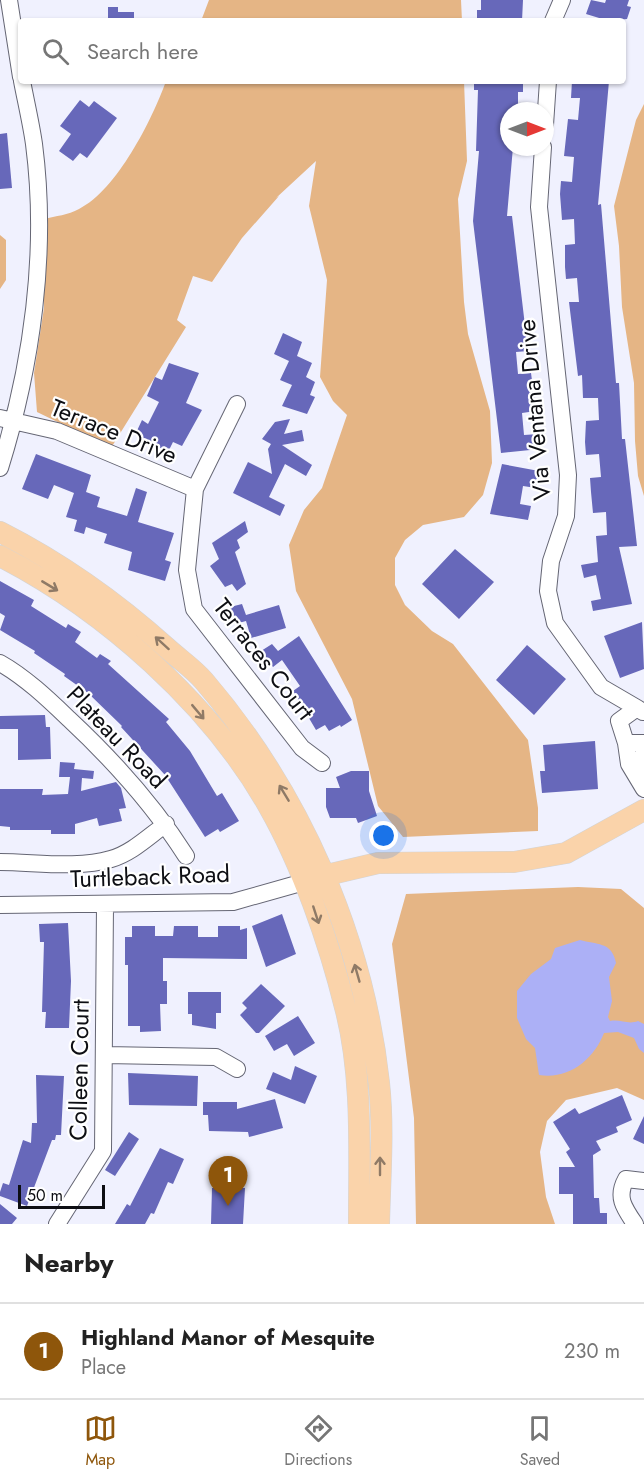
<!DOCTYPE html>
<style>
body{margin:0;font-family:Jost,sans-serif;background:#f2f2f2;color:#222}
.compass{position:absolute;left:500px;top:102px;width:54px;height:54px;border-radius:50%;background:#fff;box-shadow:0 2px 4px #0004;rotate:90deg}
.scale{position:absolute;left:18px;bottom:15px;width:87px;box-sizing:border-box;padding-left:6px;border:3px solid #0d0e13;border-top:0;font-size:16px;line-height:21px;white-space:nowrap;color:#0d0e13;-webkit-text-stroke:4px #fff;paint-order:stroke}
.you{position:absolute;left:384px;top:836px;width:21px;height:21px;margin:-15px;border:4px solid #fff;border-radius:50%;background:#1a73e8;box-shadow:0 0 0 9px #1a73e833}
.badge{display:grid;place-items:center;width:39px;height:39px;border-radius:50%;background:#8e560b;color:#fff;font-size:20px;font-weight:700}
.pin{position:absolute;translate:-50% -50px;filter:drop-shadow(0 2px 3px #0008)}
.pin::after{content:'';position:absolute;top:32px;width:21px;height:18px;background:inherit;clip-path:polygon(0 0,100% 0,50% 100%)}
.list{margin:0;padding:0;list-style:none}
h2{display:flex;justify-content:space-between;align-items:center;height:78px;margin:0;padding:0 24px;font-size:26px}
h2 small{font-size:20px;font-weight:400;color:#767676}
.list li{display:grid;grid-template-columns:39px 1fr auto;gap:18px;align-items:center;box-sizing:border-box;height:96px;padding:0 24px;border-top:2px solid #e0e0e0}
.list b{display:block;font-size:22px;white-space:nowrap}
.list p{margin:0;font-size:20px;white-space:nowrap;color:#767676}
.list em{font-size:20px;font-style:normal;color:#767676}
.icon{flex:none;width:33px;height:33px;fill:none;stroke:currentColor;stroke-width:2;stroke-linecap:round;stroke-linejoin:round}
.map{position:relative;flex:none;width:644px;height:1224px;overflow:hidden}
.search{position:absolute;background:#fff;box-shadow:0 2px 4px #0004;left:18px;right:18px;top:18px;height:66px;display:flex;align-items:center;gap:15px;box-sizing:border-box;padding:0 21px;border-radius:6px;color:#767676;font-size:22px}
.sheet{height:174px;background:#fff}
nav{display:flex;justify-content:space-around;align-items:center;box-sizing:border-box;height:84px;border-top:2px solid #e0e0e0;background:#fff;font-size:16px;color:#767676}
nav a{display:grid;justify-items:center;gap:3px}
nav .on{color:#8e560b}
.map>svg:first-child{display:block}
.green{fill:#e5b585}
.water{fill:#acb0f6}
.building{fill:#6768ba}
.lines{fill:none;stroke-linecap:round;stroke-linejoin:round}
.minor-casing{stroke:#656674;stroke-width:18}
.major-casing{stroke:#d3d4d5;stroke-width:22}
.minor{stroke:#fff;stroke-width:16}
.major{stroke:#fad3aa;stroke-width:21}
.oneway{stroke:#8f7a66}
.labels{text-anchor:middle;dominant-baseline:central;stroke-width:4.5;stroke-linejoin:round;paint-order:stroke}
.street-label{font-size:24px;fill:#0d0e13;stroke:#fff}
</style>
<div class="map">
<svg width="644" height="1224" viewBox="0 0 644 1224">
<rect width="100%" height="100%" fill="#f0f1fe"/>
<path class="green" d="M209,0H461L462,21H201Z
M166,81H464L467,161L458,199L464,302L468,334L490,411L492,463L483,495L464,517L423,525L405,540L395,558V585L405,605L432,631L453,644L528,740L538,808V831L403,837L378,806L352,699L296,591L289,545L304,510L322,488L347,415L333,401L320,377L327,280L309,206L316,161L276,198L279,196L242,238L212,282L193,276L177,320L186,327L111,448L37,412L34,373L44,308V219C56,216 68,215 79,209C117,190 152,120 166,81Z
M644,104V496L638,476L635,441L634,383L622,307L619,246L614,206L636,120Z
M0,235L6,240V280L0,289Z
M578,887L621,889L644,908V1100L617,1088L566,1100L547,1121L540,1152L546,1197L555,1224H416L414,1118L392,944L406,894Z"/>
<path class="water" d="M580,940C596,945 612,941 616,963L609,977L612,1001L608,1017L610,1021C621,1019 628,1025 638,1021L644,1024V1053L639,1049L634,1038L618,1032L604,1033C594,1059 569,1080 539,1075L535,1048L526,1039L517,1018V991L531,974L551,959L555,948Z"/>
<path class="building" d="M481,0H523L522,21H477V10H481Z
M591,0L605,3L606,0H629L627,6L631,7L627,19L609,21L586,14Z
M108,7H118V12H134V21H108Z
M474,81H523V92H518V111H509V147H513L507,216H512L528,351L516,352L518,374L531,373L536,411L522,413L524,435L539,434L540,449L501,453L473,221L479,151H476L478,90H474Z
M572,81H609L598,205L601,204L616,383H619L622,439H625L637,546L619,547L632,604L593,611L591,601L601,599L596,575L584,578L581,565L598,562L596,536L607,535L606,512L593,513L591,492L590,478L601,477L599,454L586,455L585,442L586,421L599,420L598,398H583L582,375L578,376L569,302H579L577,278L566,279L565,267V245L575,244L574,219L562,220L560,194L561,181L572,182L574,157L564,156L568,119L578,120L580,98H571Z
M80,100L89,107L94,101L117,118L87,158L80,153L73,161L59,151L71,134L60,126Z
M7,133L12,188L0,189V134Z
M283,333L302,342L297,356L312,363L306,377L315,382L310,395L315,397L307,414L282,406L292,385L280,380L289,361L274,354Z
M169,363L199,373L186,403L202,410L182,446L173,442L168,452L135,435L142,420L148,424L159,402L147,396L155,377L162,380Z
M290,419L284,434L302,430L304,441L282,445L312,465L306,476L285,464L269,497L285,505L280,516L233,493L248,462L272,474L268,449L271,444L262,439L275,422Z
M36,454L91,475L86,492L100,497L97,507L127,516L136,488L147,492L138,522L174,533L165,560L171,562L165,581L128,570L132,552L104,543L107,534L86,527L84,534L74,531L77,520L66,517L74,493L54,485L48,499L22,489Z
M502,464L539,471L536,488L523,486L520,504L531,506L528,520L490,514Z
M245,521L248,532L237,540L240,548L235,552L246,584L237,591L232,584L225,587L210,566L219,559L212,543Z
M455,549L494,582L459,619L422,584Z
M0,581L34,600L31,606L66,628L68,624L81,632L75,642L97,658L100,654L111,661L108,664L169,719L166,722L190,751L217,796L222,793L239,821L220,832L218,829L205,837L165,775L121,727L122,726L88,693L64,676L65,674L34,653L35,651L0,630L5,616L0,613Z
M242,604L246,615L279,605L286,628L251,638L246,621L235,624L230,607Z
M642,622L644,669L620,678L604,636Z
M299,636L352,720L341,727L340,725L329,731L325,725L316,730L293,691L300,686L282,660L273,667L261,651L272,644L278,651Z
M527,645L566,679L534,715L496,680Z
M45,715L46,727H50L51,759L18,760V729H0V716Z
M595,741L598,789L542,793L540,771H545L543,745Z
M60,762L75,763L74,769L94,771L93,779L82,778L81,791L116,782L121,788L126,808L119,809L122,821L99,826L97,818L75,824V834H51V830H10V827L0,826V789H43L42,795L68,794L70,777H59Z
M351,771H369V791L377,816L358,823L356,818H330L326,807V788H340L336,777Z
M282,914L296,954L266,967L252,926Z
M68,923L71,981L69,1028H45L46,1012H42L44,942H40L39,924Z
M132,926H155V936H173L174,926H198V937H218V926H240V930L247,928V959L163,958V981H167V1004H160L161,1031L140,1032V1026H128V965H125V937H132Z
M261,984L285,1006L259,1033H256L240,1015L247,1008L242,1003Z
M188,992H221V1013H216V1029L192,1025V1014H188Z
M298,1016L315,1043L294,1056L287,1044L274,1051L265,1036Z
M295,1066L317,1076L305,1104L266,1089L273,1072L291,1080Z
M128,1073L198,1076L197,1106L129,1105Z
M36,1075L64,1076L61,1135H56L55,1140H52L27,1206L0,1196V1192L3,1183L9,1185L23,1140L31,1143L32,1123H37Z
M622,1095L632,1120L616,1127L618,1132L596,1141L601,1150L593,1155L594,1198H599L600,1213H607V1224H573V1194H559V1167H575L566,1152L570,1149L553,1122L575,1108L579,1114Z
M275,1099L283,1128L249,1137L248,1132L209,1131L208,1115H203V1102H237V1109Z
M644,1116V1144L633,1139Z
M129,1132L139,1139L115,1176L105,1170Z
M160,1148L184,1159L173,1184L168,1182L154,1214L151,1213L145,1224H115L127,1204L130,1206Z
M212,1188H245L243,1224H211Z
M0,1204L17,1218L12,1224H0Z"/>
<g class="lines">
<g class="minor-casing">
<path id="minor" d="M9,0L21,77
M553,21L562,0
M545,125L548,81
M543,147L539,207L568,475L566,516L551,561L548,591L555,623L601,687L637,708
M237,404L195,489L187,570L194,609L302,748L322,763
M0,418L57,431L195,489
M0,468C32,365 48,252 34,144C31,123 26,102 22,81
M0,663C25,677 48,699 69,719C114,761 153,804 186,856
M643,712L637,708L619,721L626,743H644
M626,743L629,764L644,789
M644,752L642,757L644,776
M0,862C35,862 77,869 111,859C132,853 149,836 166,824
M0,905L233,902L304,882
M105,1055L216,1057L237,1069
M57,1224L103,1151L105,905
M635,1224C624,1208 616,1197 626,1179L644,1181"/>
</g>
<g class="major-casing">
<path id="major" d="M0,532C61,563 116,602 167,648C179,659 194,669 204,681C300,793 363,936 379,1083C384,1129 380,1178 379,1224
M0,556C105,610 211,704 269,807C302,865 329,942 345,1007C363,1074 359,1154 359,1224
M310,879L378,863L514,862L566,853L644,810"/>
</g>
<use href="#minor" class="minor"/>
<use href="#major" class="major"/>
</g>
<defs><path id="oneway-shaft" d="M-6 0H5M1.5-3L5.5 0L1.5 3" fill="none" stroke-width="1.6" stroke-linecap="round" stroke-linejoin="round" transform="scale(1.5)"/></defs>
<g class="oneway">
<use href="#oneway-shaft" transform="translate(50 586) rotate(31)"/>
<use href="#oneway-shaft" transform="translate(162 643) rotate(-138)"/>
<use href="#oneway-shaft" transform="translate(198 712) rotate(50)"/>
<use href="#oneway-shaft" transform="translate(284 793) rotate(-121)"/>
<use href="#oneway-shaft" transform="translate(316 915) rotate(72)"/>
<use href="#oneway-shaft" transform="translate(357 973) rotate(-106)"/>
<use href="#oneway-shaft" transform="translate(380 1166) rotate(-90)"/>
</g>
<g class="labels">
<g class="street-label">
<text transform="translate(534 410) rotate(-95)">Via Ventana Drive</text>
<text transform="translate(114 431) rotate(22)">Terrace Drive</text>
<text transform="translate(264 659) rotate(52)">Terraces Court</text>
<text transform="translate(117 737) rotate(46)">Plateau Road</text>
<text transform="translate(150 876) rotate(-2)">Turtleback Road</text>
<text transform="translate(79 1070) rotate(-89)">Colleen Court</text>
</g>
</g>
</svg>
<svg class="compass" viewBox="-18 -18 36 36"><path d="M0-13l5 13h-10z" fill="#e53935"/><path d="M0 13l5-13h-10z" fill="#767676"/></svg>
<div class="scale">50 m</div>
<div class="you"></div>
<div class="pin badge" style="left:228px;top:1206px">1</div>
<div class="search"><svg class="icon" aria-label="search" viewBox="0 0 24 24"><circle cx="10" cy="10" r="6"/><path d="M15 15l6 6"/></svg>Search here</div>
</div>
<section class="sheet">
<h2>Nearby<small></small></h2>
<ul class="list">
<li><span class="badge">1</span><div><b>Highland Manor of Mesquite</b><p>Place</p></div><em>230 m</em></li>
</ul>
</section>
<nav>
<a class="on"><svg class="icon" aria-label="map" viewBox="0 0 24 24"><path d="M3 6l6-2 6 2 6-2v14l-6 2-6-2-6 2zM9 4v14M15 6v14"/></svg>Map</a>
<a><svg class="icon" aria-label="directions" viewBox="0 0 24 24"><path d="M12 3l9 9-9 9-9-9zM9 14v-3h6M13 9l2 2-2 2"/></svg>Directions</a>
<a><svg class="icon" aria-label="saved" viewBox="0 0 24 24"><path d="M7 4h10v16l-5-4-5 4z"/></svg>Saved</a>
</nav>
